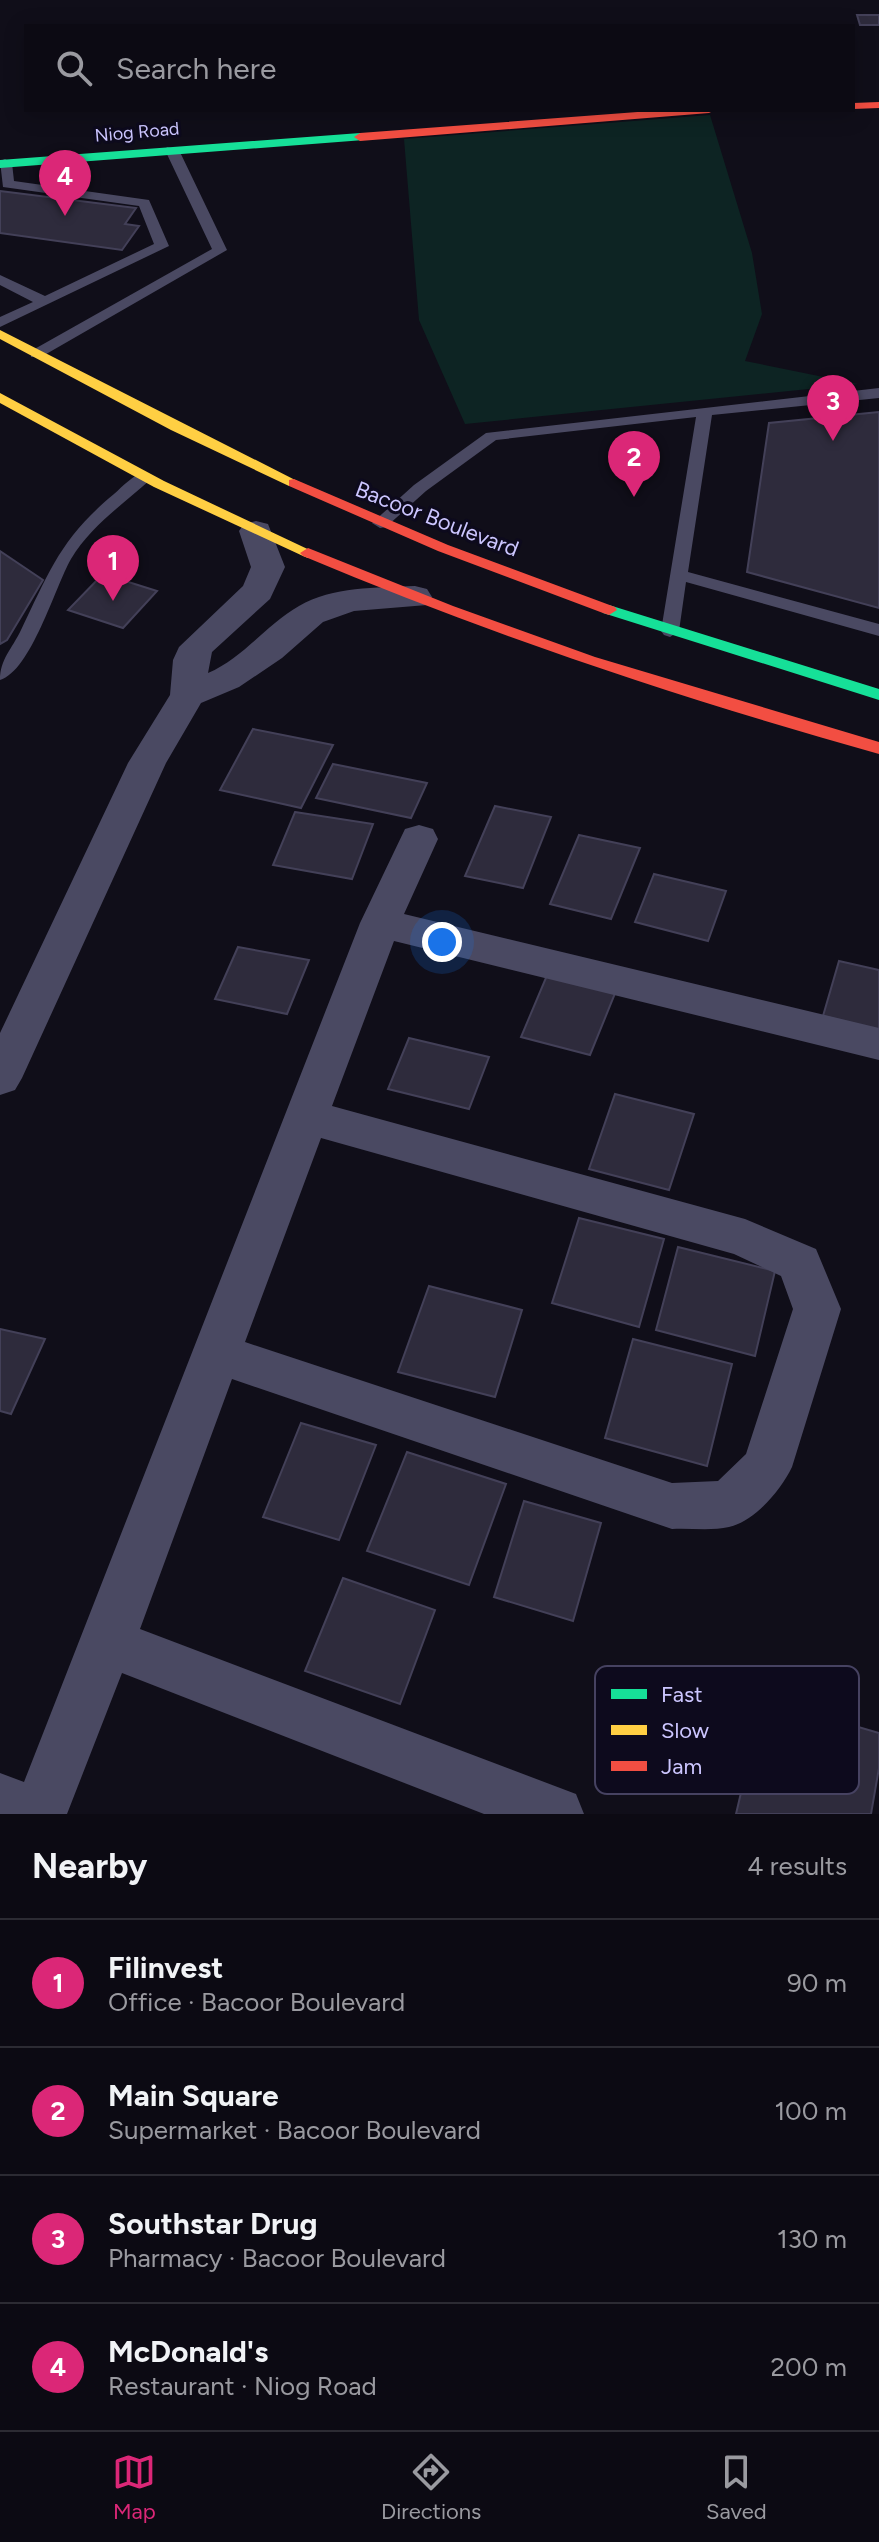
<!DOCTYPE html>
<meta charset="utf-8">
<style>
body{margin:0;font-family:Figtree,sans-serif;background:#15131c;color:#f1f3f6}
.you{position:absolute;left:442px;top:942px;width:28px;height:28px;margin:-20px;border:6px solid #fff;border-radius:50%;background:#1a73e8;box-shadow:0 0 0 12px #1a73e833}
.badge{display:grid;place-items:center;width:52px;height:52px;border-radius:50%;background:#db2777;color:#fff;font-size:26px;font-weight:700}
.pin{position:absolute;translate:-50% -66px;filter:drop-shadow(0 2px 4px #0008)}
.pin::after{content:'';position:absolute;top:42px;width:28px;height:24px;background:inherit;clip-path:polygon(0 0,100% 0,50% 100%)}
.list{margin:0;padding:0;list-style:none}
h2{display:flex;justify-content:space-between;align-items:center;height:104px;margin:0;padding:0 32px;font-size:34px}
h2 small{font-size:26px;font-weight:400;color:#9a9aa0}
.list li{display:grid;grid-template-columns:52px 1fr auto;gap:24px;align-items:center;box-sizing:border-box;height:128px;padding:0 32px;border-top:2px solid #2c2b33}
.list b{display:block;font-size:30px;white-space:nowrap}
.list p{margin:0;font-size:26px;white-space:nowrap;color:#9a9aa0}
.list em{font-size:26px;font-style:normal;color:#9a9aa0}
.icon{flex:none;width:44px;height:44px;fill:none;stroke:currentColor;stroke-width:2;stroke-linecap:round;stroke-linejoin:round}
.map{position:relative;flex:none;width:879px;height:1814px;overflow:hidden}
.search{position:absolute;background:#0c0a13;box-shadow:0 4px 20px #0003;left:24px;right:24px;top:24px;height:88px;display:flex;align-items:center;gap:20px;box-sizing:border-box;padding:0 28px;border-radius:0px;color:#9a9aa0;font-size:30px}
.sheet{height:616px;background:#0c0a13}
nav{display:flex;justify-content:space-around;align-items:center;box-sizing:border-box;height:112px;border-top:2px solid #2c2b33;background:#0c0a13;font-size:22px;color:#9a9aa0}
nav a{display:grid;justify-items:center;gap:4px}
nav .on{color:#db2777}
.map>svg:first-child{display:block}
.green{fill:#0d2423}
.building{fill:#2e2b3c;stroke:#434058;stroke-width:2}
.lines{fill:none;stroke-linecap:round;stroke-linejoin:round}
.lane{fill:#4a4962;fill-rule:evenodd}
.street{fill:#4a4962;fill-rule:evenodd}
.fast{fill:#16e098;fill-rule:evenodd}
.slow{fill:#ffcf43;fill-rule:evenodd}
.jam{fill:#f24e42;fill-rule:evenodd}
.labels{text-anchor:middle;dominant-baseline:central;stroke-width:6;stroke-linejoin:round;paint-order:stroke}
.far-street-label{font-size:18px;fill:#ccc6ff;stroke:#0d0a1d}
.street-label{font-size:22px;fill:#ccc6ff;stroke:#0d0a1d}
.key{fill:#0d0a1d;stroke:#464261;stroke-width:2}
.key-label{font-size:22px;fill:#ccc6ff}
</style>
<div class="map">
<svg width="879" height="1814" viewBox="0 0 879 1814">
<rect width="100%" height="100%" fill="#100e19"/>
<path class="green" d="M710,115L752,253L762,314L745,361L858,384L465,424L419,320L404,139Z"/>
<path class="building" d="M857,15H879V25H860Z
M0,191L136,208L125,224L139,226L122,250L0,233Z
M879,412V608L747,572L769,423Z
M0,551L43,580L7,640L0,644Z
M103,574L157,591L123,628L68,610Z
M253,729L333,745L301,808L220,790Z
M333,764L427,783L411,818L316,798Z
M495,806L551,817L523,888L465,876Z
M295,812L373,824L352,879L273,865Z
M579,835L640,848L611,919L550,904Z
M654,874L726,891L708,941L635,922Z
M238,947L309,960L287,1014L215,999Z
M839,961L879,970V1030L823,1016Z
M548,973L616,991L590,1055L521,1037Z
M409,1038L489,1057L469,1109L388,1089Z
M615,1094L694,1114L669,1190L589,1169Z
M579,1218L664,1239L639,1327L552,1303Z
M678,1247L775,1271L755,1356L656,1330Z
M429,1286L522,1310L495,1397L398,1372Z
M0,1329L45,1339L11,1414L0,1411Z
M633,1339L732,1364L707,1466L605,1438Z
M301,1423L376,1445L339,1540L263,1517Z
M407,1452L506,1484L469,1585L367,1551Z
M524,1501L601,1523L573,1621L494,1597Z
M343,1578L435,1610L400,1704L305,1671Z
M763,1699L879,1733V1768L871,1814H736Z"/>
<g class="lines">
<path class="lane" d="M167,147L179,150L227,250L41,357H31V351L212,249L165,150Z
M5,159L12,163L14,181L149,200L169,246L0,327V317L33,302L0,285V275L45,296L154,244L139,206L3,187L0,161Z
M879,388V398L712,415L688,572L879,624V636L686,582L679,631L670,637L664,635L661,631L696,417L496,440L426,491L386,527L380,528L372,523L414,485L486,433Z
M144,472L150,474V480C122,505 90,527 71,559C55,587 31,671 0,680C0,659 12,649 21,630C50,570 61,538 114,494C123,486 133,475 144,472Z"/>
<path class="street" d="M256,521L268,524L285,567L270,599L212,652L208,673C243,658 266,625 299,606C333,586 376,588 415,586L427,589L432,597L427,605L354,611L323,622L282,658L239,687L201,703L166,763L22,1078L15,1090L0,1095V1033L128,763L170,695L173,660L179,647L243,586L251,567L239,531L244,524Z
M419,825L433,829L438,839L404,914L879,1028V1060L394,941L332,1106L745,1219L816,1249L841,1309L792,1467C781,1490 755,1521 729,1527C712,1531 690,1528 672,1529L232,1379L140,1629L576,1794L584,1814H484L122,1673L67,1814H0V1773L24,1782L360,923L405,829ZM321,1138L734,1254L781,1276L793,1309L746,1454L718,1481L672,1483L245,1342Z"/>
<path class="fast" d="M360,133L364,134V140L0,168V160Z
M609,605L879,689V700L603,613L601,610Z"/>
<path class="slow" d="M0,330L301,483L299,486H289L171,430L0,339Z
M0,393L164,481L316,553L308,558L303,556L154,487L0,403Z"/>
<path class="jam" d="M879,102V108L853,109V103Z
M664,110H715L709,113L360,141L354,137L360,133Z
M294,479L448,545L615,607L617,610L609,615L603,613L438,551L289,486V480Z
M308,548L453,606L595,657L879,742V754C683,699 491,635 303,556L300,553Z"/>
</g>
<g class="labels">
<g class="far-street-label">
<text transform="translate(137 132) rotate(-5)">Niog Road</text>
</g>
<g class="street-label">
<text transform="translate(437 519) rotate(21)">Bacoor Boulevard</text>
</g>
</g>
<rect x="595" y="1666" width="264" height="128" rx="12" class="key"/>
<rect x="611" y="1689" width="36" height="10" fill="#16e098"/>
<rect x="611" y="1725" width="36" height="10" fill="#ffcf43"/>
<rect x="611" y="1761" width="36" height="10" fill="#f24e42"/>
<g class="key-label">
<text x="661" y="1702">Fast</text>
<text x="661" y="1738">Slow</text>
<text x="661" y="1774">Jam</text>
</g>
</svg>
<div class="you"></div>
<div class="pin badge" style="left:113px;top:601px">1</div>
<div class="pin badge" style="left:634px;top:497px">2</div>
<div class="pin badge" style="left:833px;top:441px">3</div>
<div class="pin badge" style="left:65px;top:216px">4</div>
<div class="search"><svg class="icon" aria-label="search" viewBox="0 0 24 24"><circle cx="10" cy="10" r="6"/><path d="M15 15l6 6"/></svg>Search here</div>
</div>
<section class="sheet">
<h2>Nearby<small>4 results</small></h2>
<ul class="list">
<li><span class="badge">1</span><div><b>Filinvest</b><p>Office · Bacoor Boulevard</p></div><em>90 m</em></li>
<li><span class="badge">2</span><div><b>Main Square</b><p>Supermarket · Bacoor Boulevard</p></div><em>100 m</em></li>
<li><span class="badge">3</span><div><b>Southstar Drug</b><p>Pharmacy · Bacoor Boulevard</p></div><em>130 m</em></li>
<li><span class="badge">4</span><div><b>McDonald's</b><p>Restaurant · Niog Road</p></div><em>200 m</em></li>
</ul>
</section>
<nav>
<a class="on"><svg class="icon" aria-label="map" viewBox="0 0 24 24"><path d="M3 6l6-2 6 2 6-2v14l-6 2-6-2-6 2zM9 4v14M15 6v14"/></svg>Map</a>
<a><svg class="icon" aria-label="directions" viewBox="0 0 24 24"><path d="M12 3l9 9-9 9-9-9zM9 14v-3h6M13 9l2 2-2 2"/></svg>Directions</a>
<a><svg class="icon" aria-label="saved" viewBox="0 0 24 24"><path d="M7 4h10v16l-5-4-5 4z"/></svg>Saved</a>
</nav>
